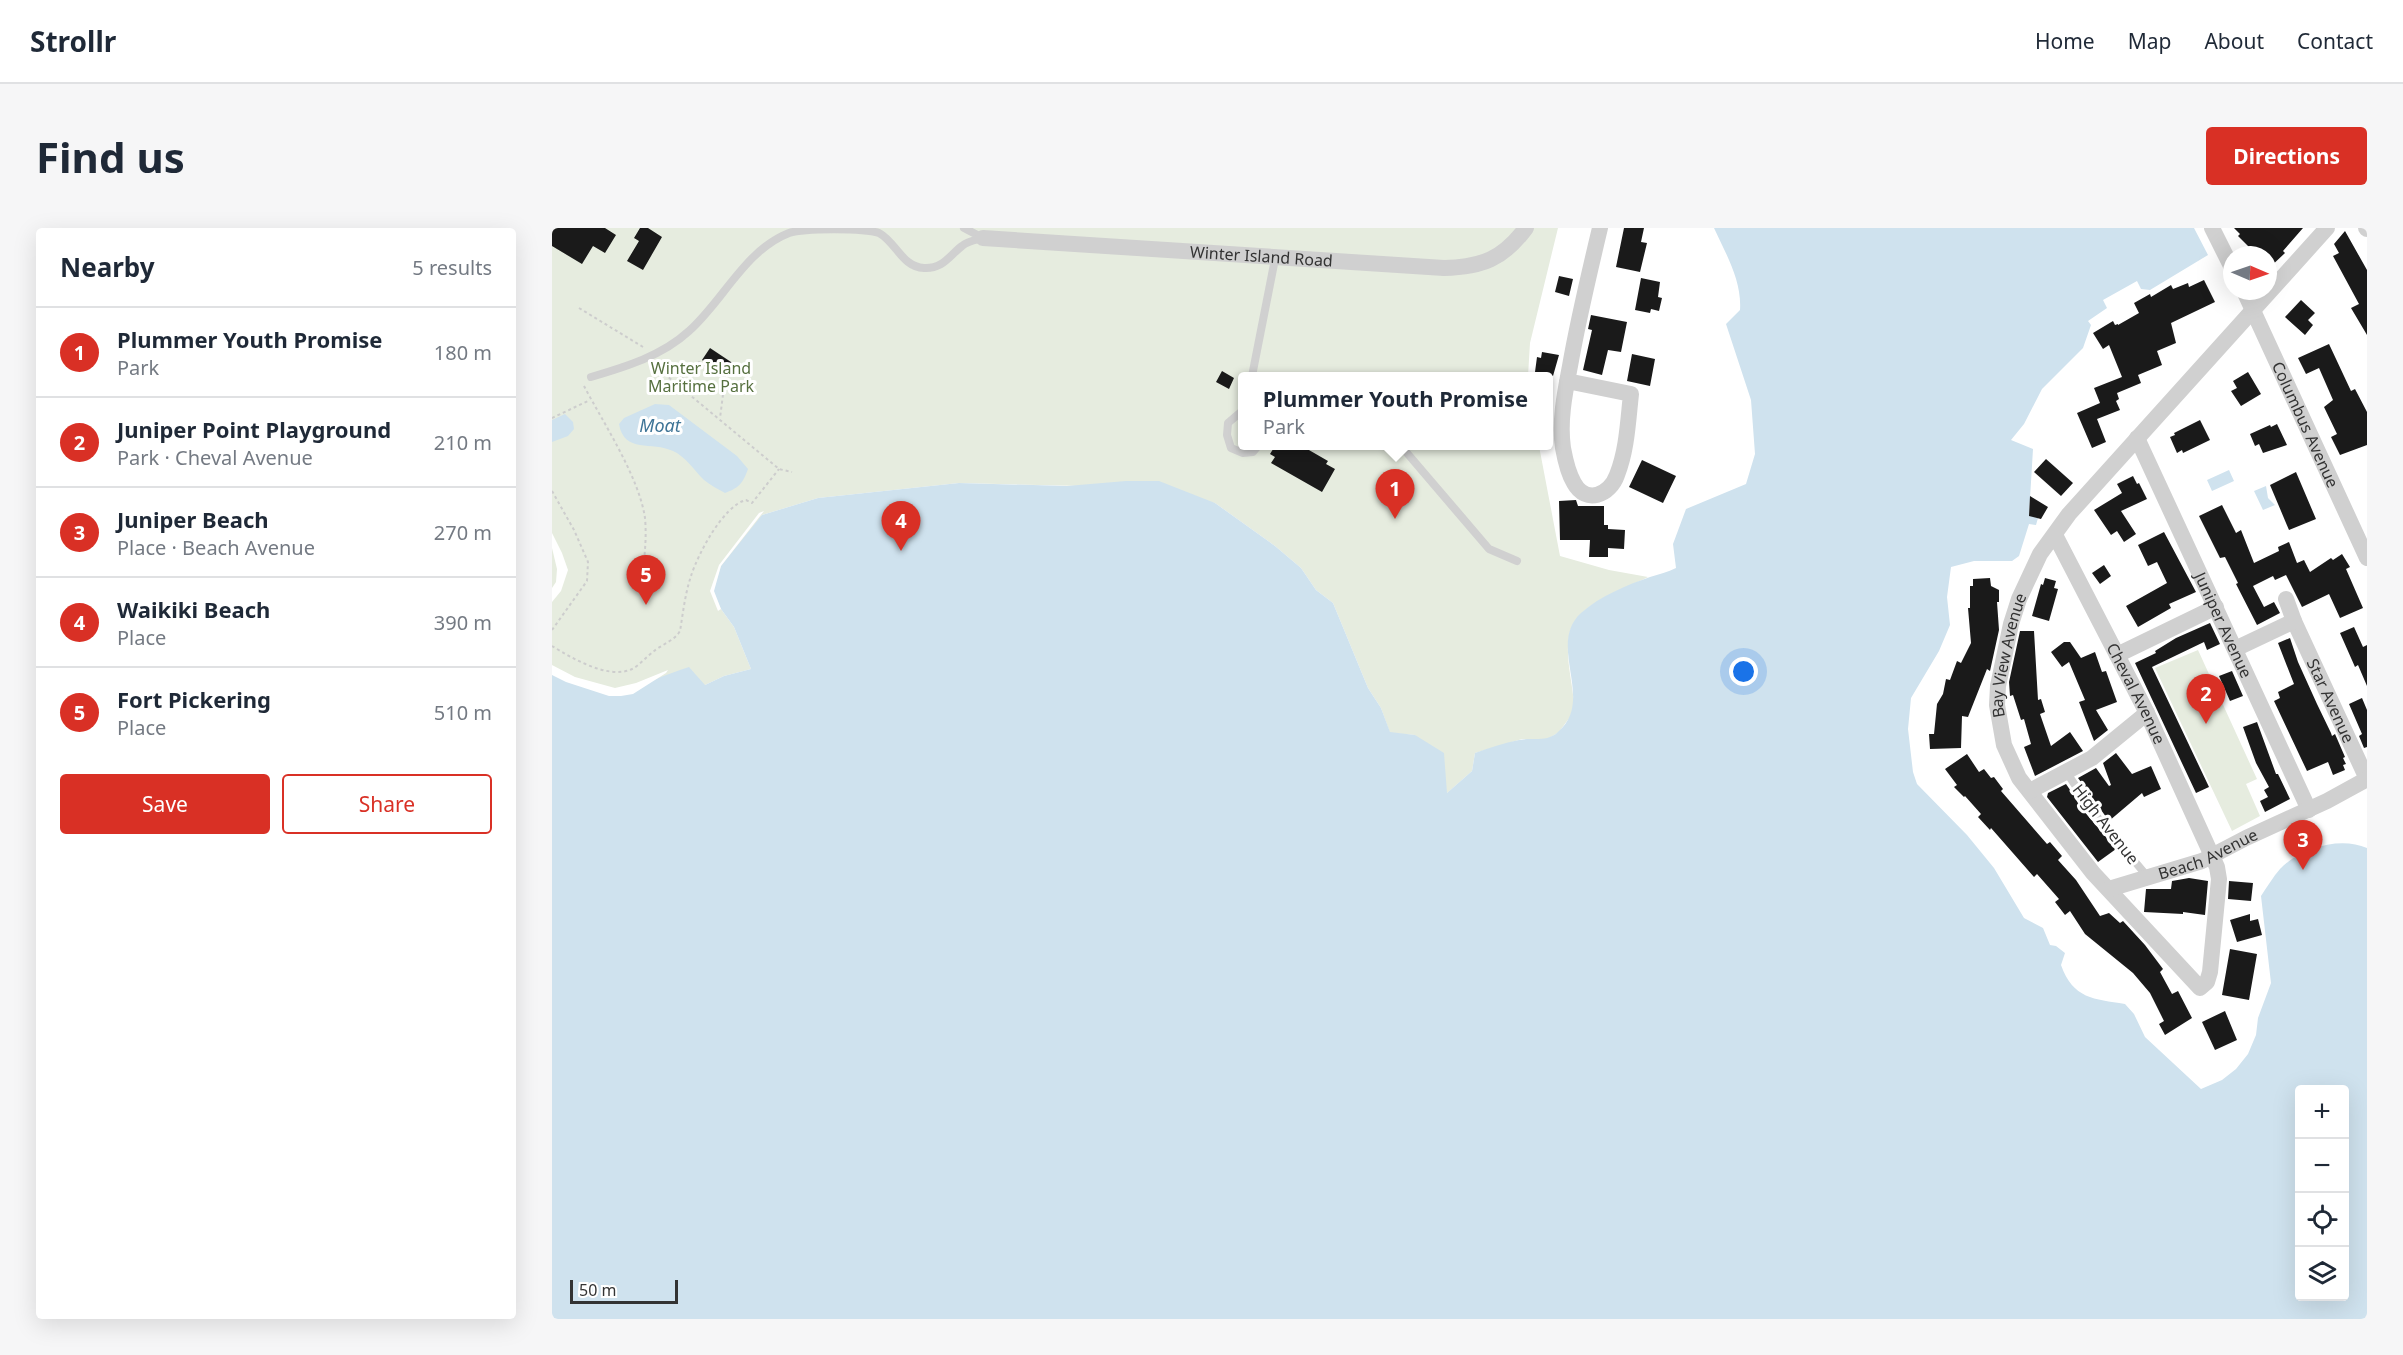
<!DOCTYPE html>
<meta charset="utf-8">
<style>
body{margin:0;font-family:"Noto Sans",sans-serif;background:#f6f6f7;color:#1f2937}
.controls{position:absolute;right:18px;bottom:18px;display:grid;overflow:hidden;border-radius:6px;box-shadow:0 6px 24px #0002}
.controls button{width:54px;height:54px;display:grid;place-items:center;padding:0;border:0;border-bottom:2px solid #e0e1e3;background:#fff;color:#1f2937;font:30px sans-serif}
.compass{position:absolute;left:1671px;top:18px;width:54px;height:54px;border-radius:50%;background:#fff;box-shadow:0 6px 24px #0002;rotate:92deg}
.scale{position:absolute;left:18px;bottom:15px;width:108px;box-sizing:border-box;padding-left:6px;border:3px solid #333;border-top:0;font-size:16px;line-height:21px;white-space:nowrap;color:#333;-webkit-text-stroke:4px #fff;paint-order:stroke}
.you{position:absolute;left:1192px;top:444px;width:21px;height:21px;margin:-15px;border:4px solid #fff;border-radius:50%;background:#1a73e8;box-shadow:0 0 0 9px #1a73e833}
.badge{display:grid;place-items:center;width:39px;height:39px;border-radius:50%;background:#d93025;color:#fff;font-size:20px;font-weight:700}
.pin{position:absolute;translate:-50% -50px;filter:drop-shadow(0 2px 3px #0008)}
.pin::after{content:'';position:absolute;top:32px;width:21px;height:18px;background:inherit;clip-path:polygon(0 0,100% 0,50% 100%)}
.popup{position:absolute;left:686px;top:144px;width:315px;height:78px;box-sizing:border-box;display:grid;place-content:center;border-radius:6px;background:#fff;filter:drop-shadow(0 2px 4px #0005);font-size:20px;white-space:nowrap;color:#747a83}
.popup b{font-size:22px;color:#1f2937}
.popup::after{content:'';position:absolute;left:50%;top:100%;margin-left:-12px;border:12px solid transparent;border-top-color:#fff}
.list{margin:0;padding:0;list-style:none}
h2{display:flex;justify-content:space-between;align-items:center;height:78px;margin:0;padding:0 24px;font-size:26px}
h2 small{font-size:20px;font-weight:400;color:#747a83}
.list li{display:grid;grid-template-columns:39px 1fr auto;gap:18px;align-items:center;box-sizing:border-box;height:90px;padding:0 24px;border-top:2px solid #e0e1e3}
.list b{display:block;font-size:22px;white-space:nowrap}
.list p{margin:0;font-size:20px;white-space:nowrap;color:#747a83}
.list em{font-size:20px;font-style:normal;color:#747a83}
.actions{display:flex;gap:12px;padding:18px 24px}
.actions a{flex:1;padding:14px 0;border:2px solid #d93025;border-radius:6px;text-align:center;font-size:21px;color:#d93025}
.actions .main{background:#d93025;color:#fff}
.icon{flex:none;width:33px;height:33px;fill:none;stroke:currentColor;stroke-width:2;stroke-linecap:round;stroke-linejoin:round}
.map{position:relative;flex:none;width:1815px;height:1091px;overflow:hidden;border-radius:6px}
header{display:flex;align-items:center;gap:36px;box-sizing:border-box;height:84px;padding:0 30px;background:#fff;border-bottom:2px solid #e0e1e3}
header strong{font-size:28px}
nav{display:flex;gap:33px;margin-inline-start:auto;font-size:21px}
.intro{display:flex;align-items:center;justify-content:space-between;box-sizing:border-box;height:144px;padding:0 36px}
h1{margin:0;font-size:42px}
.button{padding:15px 27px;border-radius:6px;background:#d93025;color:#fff;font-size:21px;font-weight:700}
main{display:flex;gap:36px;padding:0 36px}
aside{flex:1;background:#fff;border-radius:6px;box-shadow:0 6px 24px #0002}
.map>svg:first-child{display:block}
.green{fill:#e6ecdf}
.water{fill:#cfe2ee;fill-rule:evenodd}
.pier{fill:#fff}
.building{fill:#1a1a1a}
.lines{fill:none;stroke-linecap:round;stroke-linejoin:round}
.path{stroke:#cdcdcd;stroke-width:2;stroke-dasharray:3 3;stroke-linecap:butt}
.service{stroke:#d0d0d0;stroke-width:8}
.minor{stroke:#d0d0d0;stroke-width:16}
.labels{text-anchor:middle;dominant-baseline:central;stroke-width:6;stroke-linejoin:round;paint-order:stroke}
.street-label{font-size:16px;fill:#333;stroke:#fff}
.park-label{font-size:16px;fill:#56703f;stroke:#fff}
.water-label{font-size:18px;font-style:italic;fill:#3f7597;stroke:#fff}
</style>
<header>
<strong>Strollr</strong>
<nav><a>Home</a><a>Map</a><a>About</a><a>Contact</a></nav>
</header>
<div class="intro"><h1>Find us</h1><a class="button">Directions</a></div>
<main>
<aside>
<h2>Nearby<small>5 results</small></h2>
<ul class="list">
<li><span class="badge">1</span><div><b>Plummer Youth Promise</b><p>Park</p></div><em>180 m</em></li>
<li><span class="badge">2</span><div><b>Juniper Point Playground</b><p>Park · Cheval Avenue</p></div><em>210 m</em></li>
<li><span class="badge">3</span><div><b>Juniper Beach</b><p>Place · Beach Avenue</p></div><em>270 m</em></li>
<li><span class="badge">4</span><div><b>Waikiki Beach</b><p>Place</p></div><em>390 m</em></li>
<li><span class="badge">5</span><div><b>Fort Pickering</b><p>Place</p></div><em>510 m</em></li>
</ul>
<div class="actions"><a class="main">Save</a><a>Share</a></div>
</aside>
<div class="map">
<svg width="1815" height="1091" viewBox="0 0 1815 1091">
<rect width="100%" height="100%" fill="#fff"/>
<path class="green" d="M0,0H1006L978,115L976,148H690V218H987L1008,328L1057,342L1096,349C1071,362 1022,376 1017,408C1013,431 1021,455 1022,478L1018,489L1007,504L994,512L970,511L923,525L920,543L894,566L863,507L838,505L829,480L816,460L781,375L764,362L749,340L723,318L663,275L530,258L407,255L266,270L210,287L169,381L182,399L199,441L172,448L153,457L63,463L21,452L0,440Z
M1646,422L1705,551L1694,556L1708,588L1680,603L1603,440Z"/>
<path class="water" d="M1162,0H1642L1656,27L1598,62L1589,61L1585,53L1551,72L1555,80L1536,93L1539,97L1531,120L1490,161L1472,196L1459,212L1481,221L1477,287L1486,290L1484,297L1477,296L1467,328L1460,333H1422L1399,339L1395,369L1398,397L1387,423L1359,470L1356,501L1361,544L1365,556L1415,607L1442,640L1472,690L1491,700L1498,717L1504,718L1513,725L1509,737C1521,771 1542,771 1573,776L1582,786L1593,809L1649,861L1670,852L1684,841L1696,826L1704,807L1706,790L1719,755L1709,668C1715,659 1721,649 1728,641C1748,620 1788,608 1815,620V1091H0V440C14,448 50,465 66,463C90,459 113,446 137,439L153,457L172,448L199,441L182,399L169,381L161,363L169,338L210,287L266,270L407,255L515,258L574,253H607L663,275L723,318L749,340L764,362L781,375L816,460L829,480L838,504L863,507L892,525L895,565L920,543L923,525C937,520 952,515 967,512C981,509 994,515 1006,504C1044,472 994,417 1029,385C1048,368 1075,357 1098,349C1107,346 1116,344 1124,340L1121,316L1134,281L1194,256L1203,226L1199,172L1174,96L1188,82C1190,53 1174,26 1162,0ZM1748,862H1792V1068H1748Z
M103,176L117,177L185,228L196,241C191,255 187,260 173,265C166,261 158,257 152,252C143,243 133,228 121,223C100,213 72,226 67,196L72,190Z
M13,186L21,194L22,201L16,208L0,214V192Z
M1677,242L1682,253L1660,263L1655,252Z
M1714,258L1716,270L1723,277L1711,282L1702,263Z"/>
<path class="pier" d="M212,283L169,338L162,363L169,381L166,383L158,363L167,337L207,285Z
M0,305L10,325L16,342L9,363L0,374V360L4,354L5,341L0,320Z
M0,437L23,449L63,460L84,455L116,442L114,445L81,466L69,468H57L14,454L0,447Z"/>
<path class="building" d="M0,0H53L64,7L53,25L41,18L30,36L0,18Z
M88,0H96L110,9L91,42L75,33L87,13L82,10Z
M1072,0H1092L1089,14L1095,15L1088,44L1064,39Z
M1682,0H1751L1731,23L1733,25L1716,41V27H1705L1686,8L1688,6Z
M1793,3L1815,42V107L1799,80L1807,76L1781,28L1787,25L1782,16Z
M1007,48L1021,51L1017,68L1003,64Z
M1089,50L1108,54L1106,69L1110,70L1107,83L1099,81L1098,85L1083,82Z
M1652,52L1663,74L1619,95L1624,115L1605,123L1610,137L1586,147L1589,155L1565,165L1567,171L1564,173L1568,182L1545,191L1554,214L1540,220L1525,185L1548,175L1542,160L1570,149L1557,117L1551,121L1541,105L1561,93L1563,97L1566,96V97L1587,85L1582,75L1598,66L1599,69L1619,57L1621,61L1636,55L1637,59Z
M1749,72L1763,85L1756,92L1761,97L1753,107L1733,89Z
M1039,87L1075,94L1069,124L1056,122L1050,147L1031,142L1040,102L1036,101Z
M1777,116L1799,163L1803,161L1815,184V217L1788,227L1779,209L1785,206L1772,179L1781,172L1767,140L1754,146L1746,130Z
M158,120L182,136L174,149L150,132Z
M990,124L1007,127L1001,148L983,144L985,129L989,130Z
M1080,126L1103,131L1098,158L1075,153Z
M670,143L682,150L677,161L664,154Z
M1696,144L1709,166L1689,178L1679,163L1685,160L1681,153Z
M1648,192L1658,212L1631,225L1630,222L1625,225L1618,209L1623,207L1622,205Z
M1725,196L1735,217L1711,225L1707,216L1703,218L1698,206L1718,197L1719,199Z
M723,218H750L776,233L774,236L783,241L770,264L719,235L723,229L718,226Z
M1494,231L1521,255L1509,268L1482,244Z
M1090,232L1124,248L1111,275L1077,259Z
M1744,244L1764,291L1737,302L1718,257Z
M1581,248L1585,256L1587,255L1595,271L1569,283L1584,306L1572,314L1565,303L1559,307L1542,282L1570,265L1565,256Z
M1478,268L1496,279L1489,291L1477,288Z
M1024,272L1026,278H1052V297H1056V301L1073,302L1072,321L1056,320V329H1037L1038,312H1008L1007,273Z
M1670,277L1684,305L1689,302L1702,335L1727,323L1726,319L1737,314L1745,335L1752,332L1758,344L1779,330L1781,332L1790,326L1798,339L1794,341L1811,380L1788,390L1777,366L1750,379L1734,347L1723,352L1721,348L1701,358L1712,379L1722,374L1728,385L1705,397L1684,356L1686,355L1673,329L1668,330L1647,288Z
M1612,304L1644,364L1617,376L1619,380L1586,399L1574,378L1615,355L1605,334L1596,338L1586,317Z
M1552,337L1559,348L1548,356L1540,345Z
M1438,350L1439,358L1447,362V374H1445L1447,402L1438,443L1435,441L1416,489L1410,488L1409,520L1378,521L1377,506H1382L1385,476L1391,466L1394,451L1398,452L1405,433L1409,435L1419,415L1416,380H1418V358H1421V351Z
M1493,350L1504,353L1502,360L1506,361L1497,393L1480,388L1489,356L1491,357Z
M1658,395L1668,416L1655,422L1652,414L1600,439L1657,559L1644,565L1583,435L1604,425L1603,423L1624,410Z
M1802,399L1811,419L1815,417V458L1806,437L1803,439L1788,405Z
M1468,403H1482L1486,472L1489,471L1493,484L1488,486L1499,518L1518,504L1531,523L1483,548L1472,519L1479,516L1472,491L1469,492L1461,467L1458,468L1457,454Z
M1738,410L1746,434L1765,476L1779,505L1780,508L1783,506L1793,529L1791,530L1794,536L1791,537L1793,542L1781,547L1776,534L1755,543L1722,473L1728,470L1726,464L1742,456L1726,415Z
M1512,414H1518L1529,430L1543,424L1550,444L1554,443L1565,474L1544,482L1556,502L1542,513L1527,474L1533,472L1517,434L1510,439L1499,424Z
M1680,443L1691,468L1678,473L1667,448Z
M1810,470L1815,482V519L1812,520L1807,508L1810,506L1797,476Z
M1705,494L1724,546H1726L1738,571L1713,584L1708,573L1716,569L1712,562L1717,559L1704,535L1691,499Z
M1564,525L1580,546L1599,538L1609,561L1592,569L1590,565L1557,593L1526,550L1544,540L1557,558L1559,557L1551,535Z
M1415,526L1427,544L1432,541L1439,550L1442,549L1451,561L1449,563L1495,616L1498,614L1510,628L1506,632L1524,652L1548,688L1557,685L1568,695L1571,693L1593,717L1611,741L1608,744L1620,766L1626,763L1640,790L1613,807L1607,796L1612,793L1598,765L1581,745L1533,706L1518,683L1513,687L1503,674L1507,671L1485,646L1482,649L1439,600L1438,602L1426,589L1429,586L1413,568L1412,569L1402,559L1405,557L1393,541Z
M1514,556L1536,588L1564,621L1546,634L1495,569L1496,565Z
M1637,650L1656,653L1653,687L1631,684V686L1592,684L1594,661H1619L1620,653Z
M1677,653L1701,655L1699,673L1676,671Z
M1698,686V693L1706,691L1710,707L1685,714L1678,692Z
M1678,721L1705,726L1697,772L1670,767Z
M1673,783L1685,812L1663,822L1650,794Z"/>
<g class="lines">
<path class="path" d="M27,80L91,119
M103,138L227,241L240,244
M125,156L147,134L173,151L168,190
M32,158C52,196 87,249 93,290C95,312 92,334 89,355
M0,190L38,172
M0,263L22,302L36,334L35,353L0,402
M0,418C20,430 56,452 80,441C88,437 95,428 102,423C111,416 123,412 128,403C131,385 133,366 139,348C146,326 171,278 194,272L200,275L227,241"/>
<path class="service" d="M412,0L431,10
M700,148L723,31
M39,149C73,139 110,128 137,103C171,73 193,22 237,5C252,0 312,0 327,5C344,14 350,39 372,40C391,41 397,28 410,18C416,13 424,12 431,10
M690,183L676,195L675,207L679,220L691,225L701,224L706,218
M849,218L937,321L965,333
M1515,545L1541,584L1595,648"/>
<g class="minor">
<path d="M1660,0L1680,40"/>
<path d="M1814,0L1815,1"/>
<path id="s1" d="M431,10L892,40C930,39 951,31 974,0"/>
<path id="s2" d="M1692,63L1815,330"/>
<path d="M1015,153L1079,166C1076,193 1075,222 1065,247C1058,267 1034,277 1022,255C1016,245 1013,231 1011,220C1007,193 1013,164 1018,138C1026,92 1037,46 1048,0"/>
<path id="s3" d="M1585,210L1757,582"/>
<path id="s4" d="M1503,307L1595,485L1665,639L1667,651L1658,744L1655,754L1648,760L1541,645L1467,550L1452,517L1445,477L1446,458L1459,396L1467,371L1488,326L1517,286L1775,0"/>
<path id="s5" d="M1734,371L1742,393L1815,551"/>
<path d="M1683,421L1742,393"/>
<path d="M1565,427L1664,379"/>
<path d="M1478,563L1540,530L1595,485"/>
<path id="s6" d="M1557,661L1650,633L1694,610L1775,573L1815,551"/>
</g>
</g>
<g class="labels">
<g class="street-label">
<text stroke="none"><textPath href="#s1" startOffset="279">Winter Island Road</textPath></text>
<text stroke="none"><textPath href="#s2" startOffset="147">Columbus Avenue</textPath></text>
<text stroke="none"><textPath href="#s3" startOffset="206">Juniper Avenue</textPath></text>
<text stroke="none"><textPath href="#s4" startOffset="900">Bay View Avenue</textPath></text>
<text stroke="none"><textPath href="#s4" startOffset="178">Cheval Avenue</textPath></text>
<text stroke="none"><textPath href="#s5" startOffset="111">Star Avenue</textPath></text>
<text transform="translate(1554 596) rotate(52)">High Avenue</text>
<text stroke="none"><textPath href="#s6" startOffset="105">Beach Avenue</textPath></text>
</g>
<g class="park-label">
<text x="149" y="140">Winter Island<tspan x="149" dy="18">Maritime Park</tspan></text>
</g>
<g class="water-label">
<text x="108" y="197">Moat</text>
</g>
</g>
</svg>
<div class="controls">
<button>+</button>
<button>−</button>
<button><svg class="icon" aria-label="locate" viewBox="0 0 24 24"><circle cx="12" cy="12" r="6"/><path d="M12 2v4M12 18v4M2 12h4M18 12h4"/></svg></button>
<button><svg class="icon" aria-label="layers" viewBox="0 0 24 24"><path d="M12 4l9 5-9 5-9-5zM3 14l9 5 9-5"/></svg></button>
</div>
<svg class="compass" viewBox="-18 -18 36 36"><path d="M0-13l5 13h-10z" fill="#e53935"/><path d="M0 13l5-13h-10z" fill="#747a83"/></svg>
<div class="scale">50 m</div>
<div class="you"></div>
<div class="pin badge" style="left:843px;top:291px">1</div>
<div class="popup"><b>Plummer Youth Promise</b>Park</div>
<div class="pin badge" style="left:1654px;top:496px">2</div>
<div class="pin badge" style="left:1751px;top:642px">3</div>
<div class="pin badge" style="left:349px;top:323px">4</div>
<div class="pin badge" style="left:94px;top:377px">5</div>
</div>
</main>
